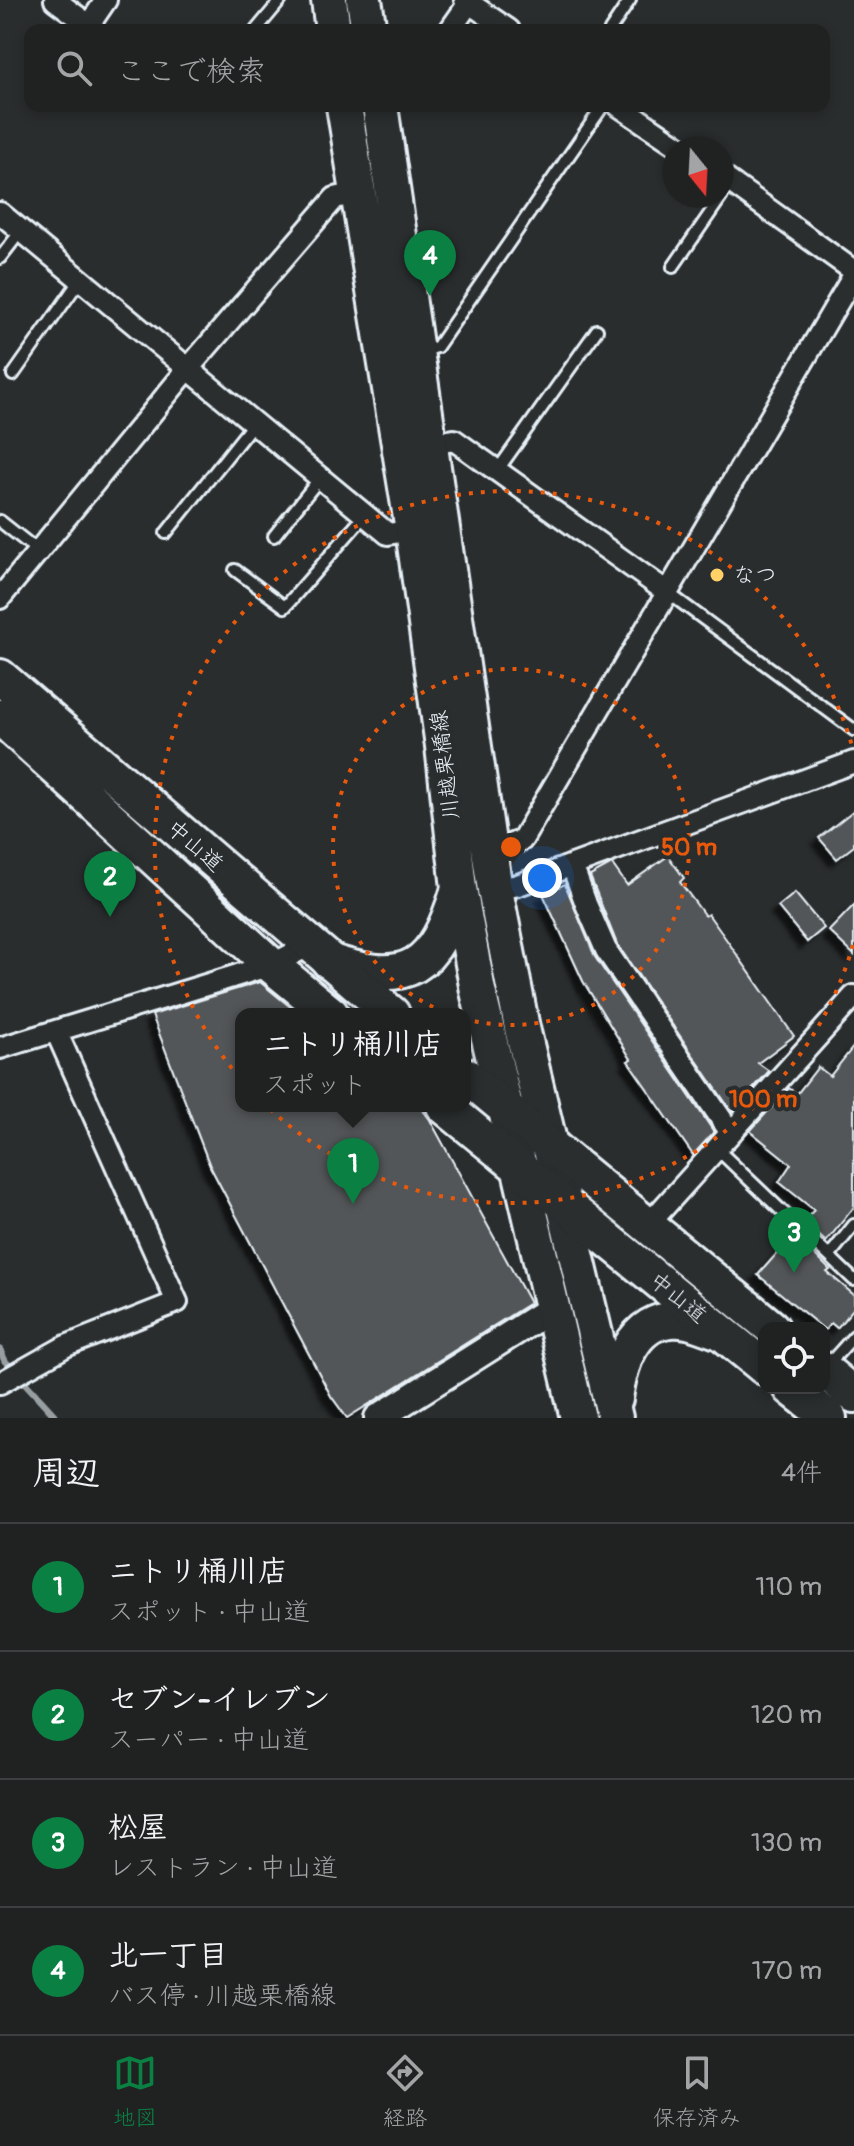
<!DOCTYPE html>
<html lang="ja">
<meta charset="utf-8">
<style>
body{margin:0;font-family:Pangolin,"Klee One",sans-serif;background:#2d2f2f;color:#f1f3f6}
.controls{position:absolute;right:24px;bottom:24px;display:grid;overflow:hidden;border-radius:16px;box-shadow:0 4px 12px #0003}
.controls button{width:72px;height:72px;display:grid;place-items:center;padding:0;border:0;border-bottom:2px solid #3d3f40;background:#202222;color:#f1f3f6;font:40px sans-serif}
.compass{position:absolute;left:662px;top:136px;width:72px;height:72px;border-radius:50%;background:#202222;box-shadow:0 4px 12px #0003;rotate:162deg}
.you{position:absolute;left:542px;top:878px;width:28px;height:28px;margin:-20px;border:6px solid #fff;border-radius:50%;background:#1a73e8;box-shadow:0 0 0 12px #1a73e833}
.badge{display:grid;place-items:center;width:52px;height:52px;border-radius:50%;background:#0b8043;color:#fff;font-size:26px;font-weight:700}
.pin{position:absolute;translate:-50% -66px;filter:drop-shadow(0 2px 4px #0008)}
.pin::after{content:'';position:absolute;top:42px;width:28px;height:24px;background:inherit;clip-path:polygon(0 0,100% 0,50% 100%)}
.popup{position:absolute;left:235px;top:1008px;width:236px;height:104px;box-sizing:border-box;display:grid;place-content:center;border-radius:16px;background:#202222;filter:drop-shadow(0 2px 6px #0005);font-size:26px;white-space:nowrap;color:#a2a4a5}
.popup b{font-size:30px;color:#f1f3f6}
.popup::after{content:'';position:absolute;left:50%;top:100%;margin-left:-16px;border:16px solid transparent;border-top-color:#202222}
.list{margin:0;padding:0;list-style:none}
h2{display:flex;justify-content:space-between;align-items:center;height:104px;margin:0;padding:0 32px;font-size:34px}
h2 small{font-size:26px;font-weight:400;color:#a2a4a5}
.list li{display:grid;grid-template-columns:52px 1fr auto;gap:24px;align-items:center;box-sizing:border-box;height:128px;padding:0 32px;border-top:2px solid #3d3f40}
.list b{display:block;font-size:30px;white-space:nowrap}
.list p{margin:0;font-size:26px;white-space:nowrap;color:#a2a4a5}
.list em{font-size:26px;font-style:normal;color:#a2a4a5}
.icon{flex:none;width:44px;height:44px;fill:none;stroke:currentColor;stroke-width:2;stroke-linecap:round;stroke-linejoin:round}
.map{position:relative;flex:none;width:854px;height:1418px;overflow:hidden}
.search{position:absolute;background:#202222;box-shadow:0 4px 12px #0003;left:24px;right:24px;top:24px;height:88px;display:flex;align-items:center;gap:20px;box-sizing:border-box;padding:0 28px;border-radius:16px;color:#a2a4a5;font-size:30px}
.sheet{height:616px;background:#202222}
nav{display:flex;justify-content:space-around;align-items:center;box-sizing:border-box;height:112px;border-top:2px solid #3d3f40;background:#202222;font-size:22px;color:#a2a4a5}
nav a{display:grid;justify-items:center;gap:4px}
nav .on{color:#0b8043}
.map>svg:first-child{display:block}
.lines{fill:none;stroke-linecap:round;stroke-linejoin:round}
.stream{stroke:#989fa3;stroke-width:7}
.building{fill:#535759;stroke:#e8f1f8;stroke-width:2;filter:url(#shadow)}
.service-casing{stroke:#e8f1f8;stroke-width:16}
.minor-casing{stroke:#e8f1f8;stroke-width:26}
.tertiary-casing{stroke:#e8f1f8;stroke-width:32}
.primary-casing{stroke:#e8f1f8;stroke-width:40}
.trunk-casing{stroke:#e8f1f8;stroke-width:40}
.service{stroke:#2a2d2e;stroke-width:10}
.minor{stroke:#2a2d2e;stroke-width:20}
.tertiary{stroke:#2a2d2e;stroke-width:26}
.primary{stroke:#2a2d2e;stroke-width:34}
.trunk{stroke:#2a2d2e;stroke-width:34}
.ring{fill:none;stroke:#e8590c;stroke-width:4;stroke-dasharray:4 8}
.poi-dot{fill:#ffd166;stroke:#2a2d2e;stroke-width:3}
.labels{text-anchor:middle;dominant-baseline:central;stroke-width:8;stroke-linejoin:round;paint-order:stroke}
.poi-label{font-size:22px;fill:#e8f1f8;stroke:#2a2d2e;text-anchor:start}
.street-label{font-size:22px;fill:#e8f1f8;stroke:#2a2d2e}
.centre{fill:#e8590c;stroke:#2a2d2e;stroke-width:4}
.ring-label{font-size:24px;text-anchor:middle;font-weight:bold;fill:#e8590c;stroke:#2a2d2e;stroke-width:8;stroke-linejoin:round;paint-order:stroke}
</style>
<div class="map">
<svg width="854" height="1418" viewBox="0 0 854 1418">
<defs>
<filter id="shadow"><feDropShadow dx="-7" dy="7" stdDeviation="2" flood-color="#0009"/></filter>
</defs>
<rect width="100%" height="100%" fill="#2a2d2e"/>
<filter id="ink" filterUnits="userSpaceOnUse"><feTurbulence type="fractalNoise" baseFrequency=".0125" numOctaves="2"/><feDisplacementMap in="SourceGraphic" scale="16" xChannelSelector="R" yChannelSelector="G"/><feConvolveMatrix kernelMatrix="1 2 1 2 8 2 1 2 1" color-interpolation-filters="sRGB"/></filter>
<g filter="url(#ink)">
<g class="lines">
<path class="stream" d="M0,1350L5,1361L57,1418"/>
</g>
<path class="building" d="M854,810V846L837,859L819,838Z
M668,856L684,878L680,882L705,916L708,914L726,939L794,1036L758,1063L769,1071L732,1112L617,944L590,876L612,864L627,885Z
M565,884L595,957L714,1132L693,1155L628,1061L631,1059L583,981L543,894Z
M795,893L824,928L807,942L778,907Z
M854,905V955L829,931Z
M260,982L299,1014H241V1106H419L429,1118L530,1303L347,1418L331,1396L210,1166L152,1015Z
M854,1046V1207L826,1242L804,1221L814,1210L779,1182L791,1164L750,1131L789,1088L797,1094L818,1067L830,1076Z
M794,1234L830,1270L827,1272L854,1295V1308L837,1328L831,1323L825,1330L758,1275Z"/>
<g class="lines">
<g class="service-casing">
<path id="service" d="M256,30L281,0
M610,30L630,0
M0,258L21,231
M673,267L722,196
M420,352L437,347L603,106
M13,375L80,280
M497,471L597,330
M0,521L38,551
M166,533L253,424
M274,536L320,478
M235,570L285,607L365,515
M667,592L854,730
M716,1148L854,1280
M829,1256L854,1225
M826,1367L854,1336"/>
</g>
<g class="minor-casing">
<path id="minor" d="M55,0L89,25L106,0
M465,0L509,30
M450,30L471,0
M619,106L681,148
M722,176L854,271
M0,213L388,534L413,530
M430,444L454,440L667,592
M0,598L187,370L335,198L357,193
M490,853L522,840L854,275
M572,865L586,904L606,950L731,1133
M495,890L518,885L854,762
M0,1048L271,965L310,945
M647,1226L854,996
M0,1383L66,1346L177,1302L56,1031"/>
</g>
<g class="tertiary-casing">
<path id="tertiary" d="M378,1418L554,1307"/>
</g>
<g class="primary-casing">
<path id="primary" d="M329,0L333,30
M364,0L369,30
M344,106L413,530L443,746L459,888L478,991L578,1418
M380,106L495,890L522,1028L615,1418
M329,961C409,988 435,968 459,889
M615,1399C620,1359 637,1311 688,1321C698,1323 708,1328 718,1331"/>
</g>
<g class="trunk-casing">
<path id="trunk" d="M0,677L392,1014
M0,717L271,965L331,1014
M465,1075L772,1328
M444,1106L764,1367
M824,1370L854,1395
M791,1388L829,1418"/>
</g>
<use href="#service" class="service"/>
<use href="#minor" class="minor"/>
<use href="#tertiary" class="tertiary"/>
<use href="#primary" class="primary"/>
<use href="#trunk" class="trunk"/>
</g>
</g>
<g class="ring">
<circle cx="511" cy="847" r="178"/>
<path d="M853 945A356 356 0 1 1 853 749"/>
</g>
<circle class="poi-dot" cx="717" cy="575" r="8"/>
<g class="labels">
<g class="poi-label">
<text x="733" y="575">なつ</text>
</g>
<g class="street-label">
<text transform="translate(445 765) rotate(-97)">川越栗橋線</text>
<text transform="translate(195 846) rotate(41)">中山道</text>
<text transform="translate(678 1298) rotate(39)">中山道</text>
</g>
</g>
<circle cx="511" cy="847" r="12" class="centre"/>
<g class="ring-label">
<text x="689" y="855">50 m</text>
<text x="763" y="1107">100 m</text>
</g>
</svg>
<div class="controls">
<button><svg class="icon" aria-label="locate" viewBox="0 0 24 24"><circle cx="12" cy="12" r="6"/><path d="M12 2v4M12 18v4M2 12h4M18 12h4"/></svg></button>
</div>
<svg class="compass" viewBox="-18 -18 36 36"><path d="M0-13l5 13h-10z" fill="#e53935"/><path d="M0 13l5-13h-10z" fill="#a2a4a5"/></svg>
<div class="you"></div>
<div class="pin badge" style="left:353px;top:1204px">1</div>
<div class="popup"><b>ニトリ桶川店</b>スポット</div>
<div class="pin badge" style="left:110px;top:917px">2</div>
<div class="pin badge" style="left:794px;top:1273px">3</div>
<div class="pin badge" style="left:430px;top:296px">4</div>
<div class="search"><svg class="icon" aria-label="search" viewBox="0 0 24 24"><circle cx="10" cy="10" r="6"/><path d="M15 15l6 6"/></svg>ここで検索</div>
</div>
<section class="sheet">
<h2>周辺<small>4件</small></h2>
<ul class="list">
<li><span class="badge">1</span><div><b>ニトリ桶川店</b><p>スポット · 中山道</p></div><em>110 m</em></li>
<li><span class="badge">2</span><div><b>セブン-イレブン</b><p>スーパー · 中山道</p></div><em>120 m</em></li>
<li><span class="badge">3</span><div><b>松屋</b><p>レストラン · 中山道</p></div><em>130 m</em></li>
<li><span class="badge">4</span><div><b>北一丁目</b><p>バス停 · 川越栗橋線</p></div><em>170 m</em></li>
</ul>
</section>
<nav>
<a class="on"><svg class="icon" aria-label="map" viewBox="0 0 24 24"><path d="M3 6l6-2 6 2 6-2v14l-6 2-6-2-6 2zM9 4v14M15 6v14"/></svg>地図</a>
<a><svg class="icon" aria-label="directions" viewBox="0 0 24 24"><path d="M12 3l9 9-9 9-9-9zM9 14v-3h6M13 9l2 2-2 2"/></svg>経路</a>
<a><svg class="icon" aria-label="saved" viewBox="0 0 24 24"><path d="M7 4h10v16l-5-4-5 4z"/></svg>保存済み</a>
</nav>
